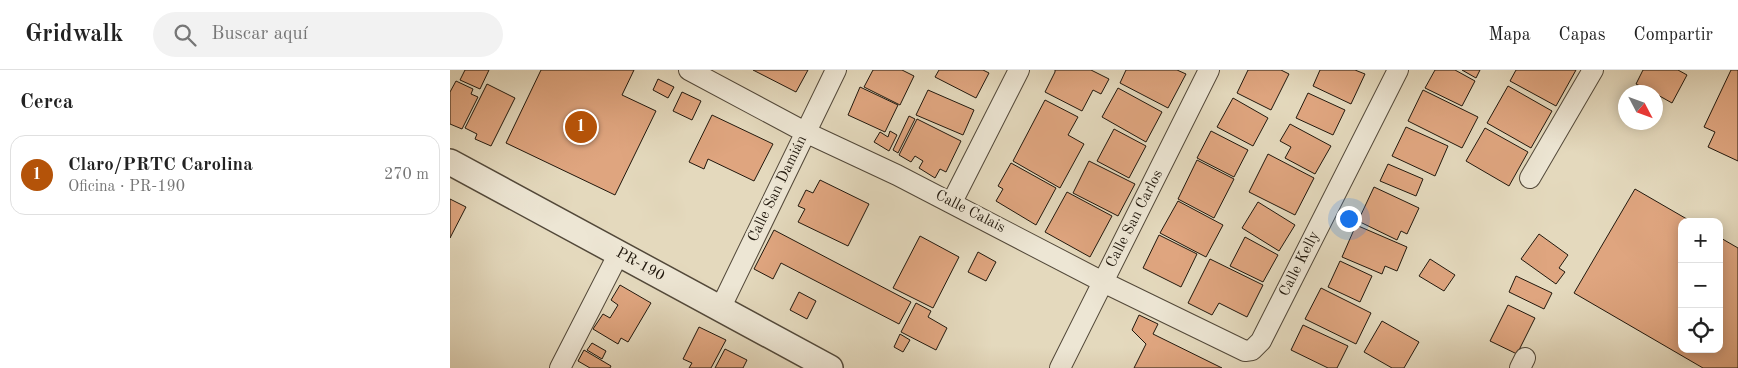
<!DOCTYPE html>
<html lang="es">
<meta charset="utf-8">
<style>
body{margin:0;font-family:"Old Standard TT",serif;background:#f2f2f2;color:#222}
.controls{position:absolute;right:15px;bottom:15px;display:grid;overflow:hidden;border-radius:10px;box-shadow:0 2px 12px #0003}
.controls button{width:45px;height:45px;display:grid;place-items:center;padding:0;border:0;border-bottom:1px solid #e0e0e0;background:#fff;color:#222;font:25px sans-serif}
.compass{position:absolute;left:1168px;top:15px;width:45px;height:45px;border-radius:50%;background:#fff;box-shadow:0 2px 12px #0003;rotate:131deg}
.you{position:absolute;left:898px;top:148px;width:18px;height:18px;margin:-12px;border:4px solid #fff;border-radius:50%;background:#1a73e8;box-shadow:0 0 0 8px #1a73e833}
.badge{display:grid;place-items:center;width:32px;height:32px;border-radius:50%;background:#b45309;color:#fff;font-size:16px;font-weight:700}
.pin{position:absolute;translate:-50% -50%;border:2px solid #fff;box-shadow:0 1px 5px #0006}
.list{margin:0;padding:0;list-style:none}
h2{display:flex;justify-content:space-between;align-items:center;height:65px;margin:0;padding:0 20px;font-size:21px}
h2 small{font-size:16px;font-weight:400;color:#767676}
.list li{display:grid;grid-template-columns:32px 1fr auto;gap:15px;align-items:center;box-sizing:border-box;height:80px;margin:0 10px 10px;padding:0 10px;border:1px solid #e0e0e0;border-radius:15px}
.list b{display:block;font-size:19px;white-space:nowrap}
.list p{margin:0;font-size:16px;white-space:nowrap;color:#767676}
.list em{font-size:16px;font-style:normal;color:#767676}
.icon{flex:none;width:28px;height:28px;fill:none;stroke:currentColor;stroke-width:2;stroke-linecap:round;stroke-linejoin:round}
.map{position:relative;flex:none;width:1288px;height:298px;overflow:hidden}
header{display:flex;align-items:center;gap:30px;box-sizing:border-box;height:70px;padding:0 25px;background:#fff;border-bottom:1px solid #e0e0e0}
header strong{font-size:24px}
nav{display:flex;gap:28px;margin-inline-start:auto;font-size:18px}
.search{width:350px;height:45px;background:#f2f2f2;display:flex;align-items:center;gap:12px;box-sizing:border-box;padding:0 18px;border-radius:28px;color:#767676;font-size:19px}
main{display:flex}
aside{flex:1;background:#fff}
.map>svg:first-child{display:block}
.building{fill:#dfa57f;stroke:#21180d}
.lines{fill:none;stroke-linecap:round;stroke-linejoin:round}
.minor-casing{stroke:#524839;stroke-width:22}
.tertiary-casing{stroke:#524839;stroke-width:28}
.minor{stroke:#ede6d4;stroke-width:20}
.tertiary{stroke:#ede6d4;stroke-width:25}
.labels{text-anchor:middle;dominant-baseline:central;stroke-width:4.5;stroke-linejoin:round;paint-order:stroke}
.street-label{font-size:15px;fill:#21180d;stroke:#ede6d4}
</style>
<header>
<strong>Gridwalk</strong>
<div class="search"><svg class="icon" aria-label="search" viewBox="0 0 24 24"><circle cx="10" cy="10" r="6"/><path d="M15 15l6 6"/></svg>Buscar aquí</div>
<nav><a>Mapa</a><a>Capas</a><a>Compartir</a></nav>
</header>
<main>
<aside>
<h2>Cerca<small></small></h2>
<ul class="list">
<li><span class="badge">1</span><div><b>Claro/PRTC Carolina</b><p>Oficina · PR-190</p></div><em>270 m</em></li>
</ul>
</aside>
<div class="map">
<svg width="1288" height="298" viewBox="0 0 1288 298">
<rect width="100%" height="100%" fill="#e4d9bd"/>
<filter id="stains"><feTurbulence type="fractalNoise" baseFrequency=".004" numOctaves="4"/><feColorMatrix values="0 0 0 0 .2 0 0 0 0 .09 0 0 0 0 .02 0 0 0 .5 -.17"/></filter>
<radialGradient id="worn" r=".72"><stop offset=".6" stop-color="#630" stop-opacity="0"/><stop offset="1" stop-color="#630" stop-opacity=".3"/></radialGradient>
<path class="building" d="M15,0H39L30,19L10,10Z
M91,0H184L172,25L206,41L165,125L56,73Z
M303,0H358L346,22Z
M423,0H452L464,6L450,35L414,17Z
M489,0H533L539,3L526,28L485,7Z
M605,0H641L659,9L651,24L643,20L632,41L595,22L605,2Z
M676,0H727L736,4L718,38L670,13Z
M798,0H831L839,4L821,40L787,23Z
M870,0H905L915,4L901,34L863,16Z
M985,0H1005L1025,11L1012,36L975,18Z
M1012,0H1030L1026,8Z
M1066,0H1126L1106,36L1060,11Z
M1193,0H1228L1237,5L1222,33L1206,24V22H1202L1186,14Z
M1281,0H1288V91L1258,77L1265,62L1254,57Z
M208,9L224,17L218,28L203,20Z
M6,11L23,19L21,24L28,27L12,59L0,54V22Z
M37,14L65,28L41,76L25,69L27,64L15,58Z
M1058,16L1102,41L1081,78L1037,53Z
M410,17L448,35L435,62L398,45Z
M668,18L712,42L696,72L652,47Z
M478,20L524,40L513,65L466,45Z
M973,20L1028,47L1012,78L958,51Z
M232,22L251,31L242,50L223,41Z
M858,23L895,40L883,65L846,48Z
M783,28L818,48L803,76L767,57Z
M595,30L628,47L618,65L634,74L610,118L563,91Z
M262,45L323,74L304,111L258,89L254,99L239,92Z
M459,46L465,49L448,83L443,80Z
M467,49L511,71L496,102L490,99L485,108L469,98L473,91L465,86L461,92L449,85Z
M840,54L881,76L865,104L835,88L841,77L830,71Z
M956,57L998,76L985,106L942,86Z
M1035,58L1078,82L1059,116L1016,91Z
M664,59L696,76L679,108L647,91Z
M440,61L447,65L439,81L424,72L430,62L438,67Z
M761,61L798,80L784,107L747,88Z
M818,84L864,108L845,145L799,122Z
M747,90L784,109L764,148L728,129Z
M639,91L685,114L668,146L623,123Z
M561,93L606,118L586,155L546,131L553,119L548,116Z
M938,94L973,109L966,126L930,111Z
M370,110L419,134L398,176L348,152L355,139L348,136L356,120L363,123Z
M924,117L969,138L957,164L951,161L947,170L908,151Z
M1185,119L1242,152H1232V279H1269V167L1288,178V298H1253L1124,223Z
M617,122L662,146L640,187L595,162Z
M0,129L16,137L0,168Z
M728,131L773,155L756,187L710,163Z
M808,132L845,155L829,181L792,158Z
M906,155L957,177L947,201L935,196L932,204L892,187Z
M324,160L461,232L449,254L331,193L323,209L304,199Z
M1089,164L1118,185L1109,198L1115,202L1106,214L1071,189Z
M709,165L747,184L731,217L693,198Z
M470,166L509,187L483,238L443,218Z
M795,167L828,185L813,212L780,196Z
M528,182L546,192L536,211L518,202Z
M760,189L813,215L797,247L769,233L762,245L738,233Z
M980,189L1005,205L994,221L969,206Z
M890,191L922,206L910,232L878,217Z
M1066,206L1102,223L1094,239L1059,222Z
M170,215L201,233L178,272L171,268L168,274L143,259L153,244L160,248L168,235L161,230Z
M871,218L921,243L906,274L855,249Z
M349,222L366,231L357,249L340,240Z
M466,233L481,241L478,247L497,258L486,280L451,262Z
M1058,235L1085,248L1067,284L1040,271Z
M689,245L708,254L703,264L772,298H684L696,274L682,260Z
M932,251L969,272L954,298H942L914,282Z
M853,255L898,276L887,298H878L841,280Z
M249,257L276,270L261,298H239L242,293L233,289Z
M450,264L460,270L453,282L444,277Z
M142,273L156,281L152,289L137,280Z
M275,279L297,290L293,298H265Z
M134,280L161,296L160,298H140L128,291Z"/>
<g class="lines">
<g class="minor-casing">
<path id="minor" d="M239,0L355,62L447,105L653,212L795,281L802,280L811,271L948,0
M1080,108L1143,0
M502,132L569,0
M270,239L386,0
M110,298L169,183
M610,298L759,0
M1070,298L1075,288"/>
</g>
<g class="tertiary-casing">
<path id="tertiary" d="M0,92L380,298"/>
</g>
<use href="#minor" class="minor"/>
<use href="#tertiary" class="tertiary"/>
</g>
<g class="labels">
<g class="street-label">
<text transform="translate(328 119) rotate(-64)">Calle San Damián</text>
<text transform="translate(520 142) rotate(27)">Calle Calais</text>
<text transform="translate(685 149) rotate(-63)">Calle San Carlos</text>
<text transform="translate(850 194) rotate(-63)">Calle Kelly</text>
<text transform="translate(190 195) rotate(29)">PR-190</text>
</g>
</g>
<rect width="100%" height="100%" filter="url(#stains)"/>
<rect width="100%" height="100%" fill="url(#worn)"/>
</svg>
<div class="controls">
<button>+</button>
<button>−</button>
<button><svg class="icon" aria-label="locate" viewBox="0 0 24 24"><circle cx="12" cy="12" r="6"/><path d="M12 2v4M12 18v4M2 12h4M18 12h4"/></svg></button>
</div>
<svg class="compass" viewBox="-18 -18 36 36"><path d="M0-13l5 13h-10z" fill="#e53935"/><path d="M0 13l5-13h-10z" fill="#767676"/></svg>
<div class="you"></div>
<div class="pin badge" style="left:131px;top:57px">1</div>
</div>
</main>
